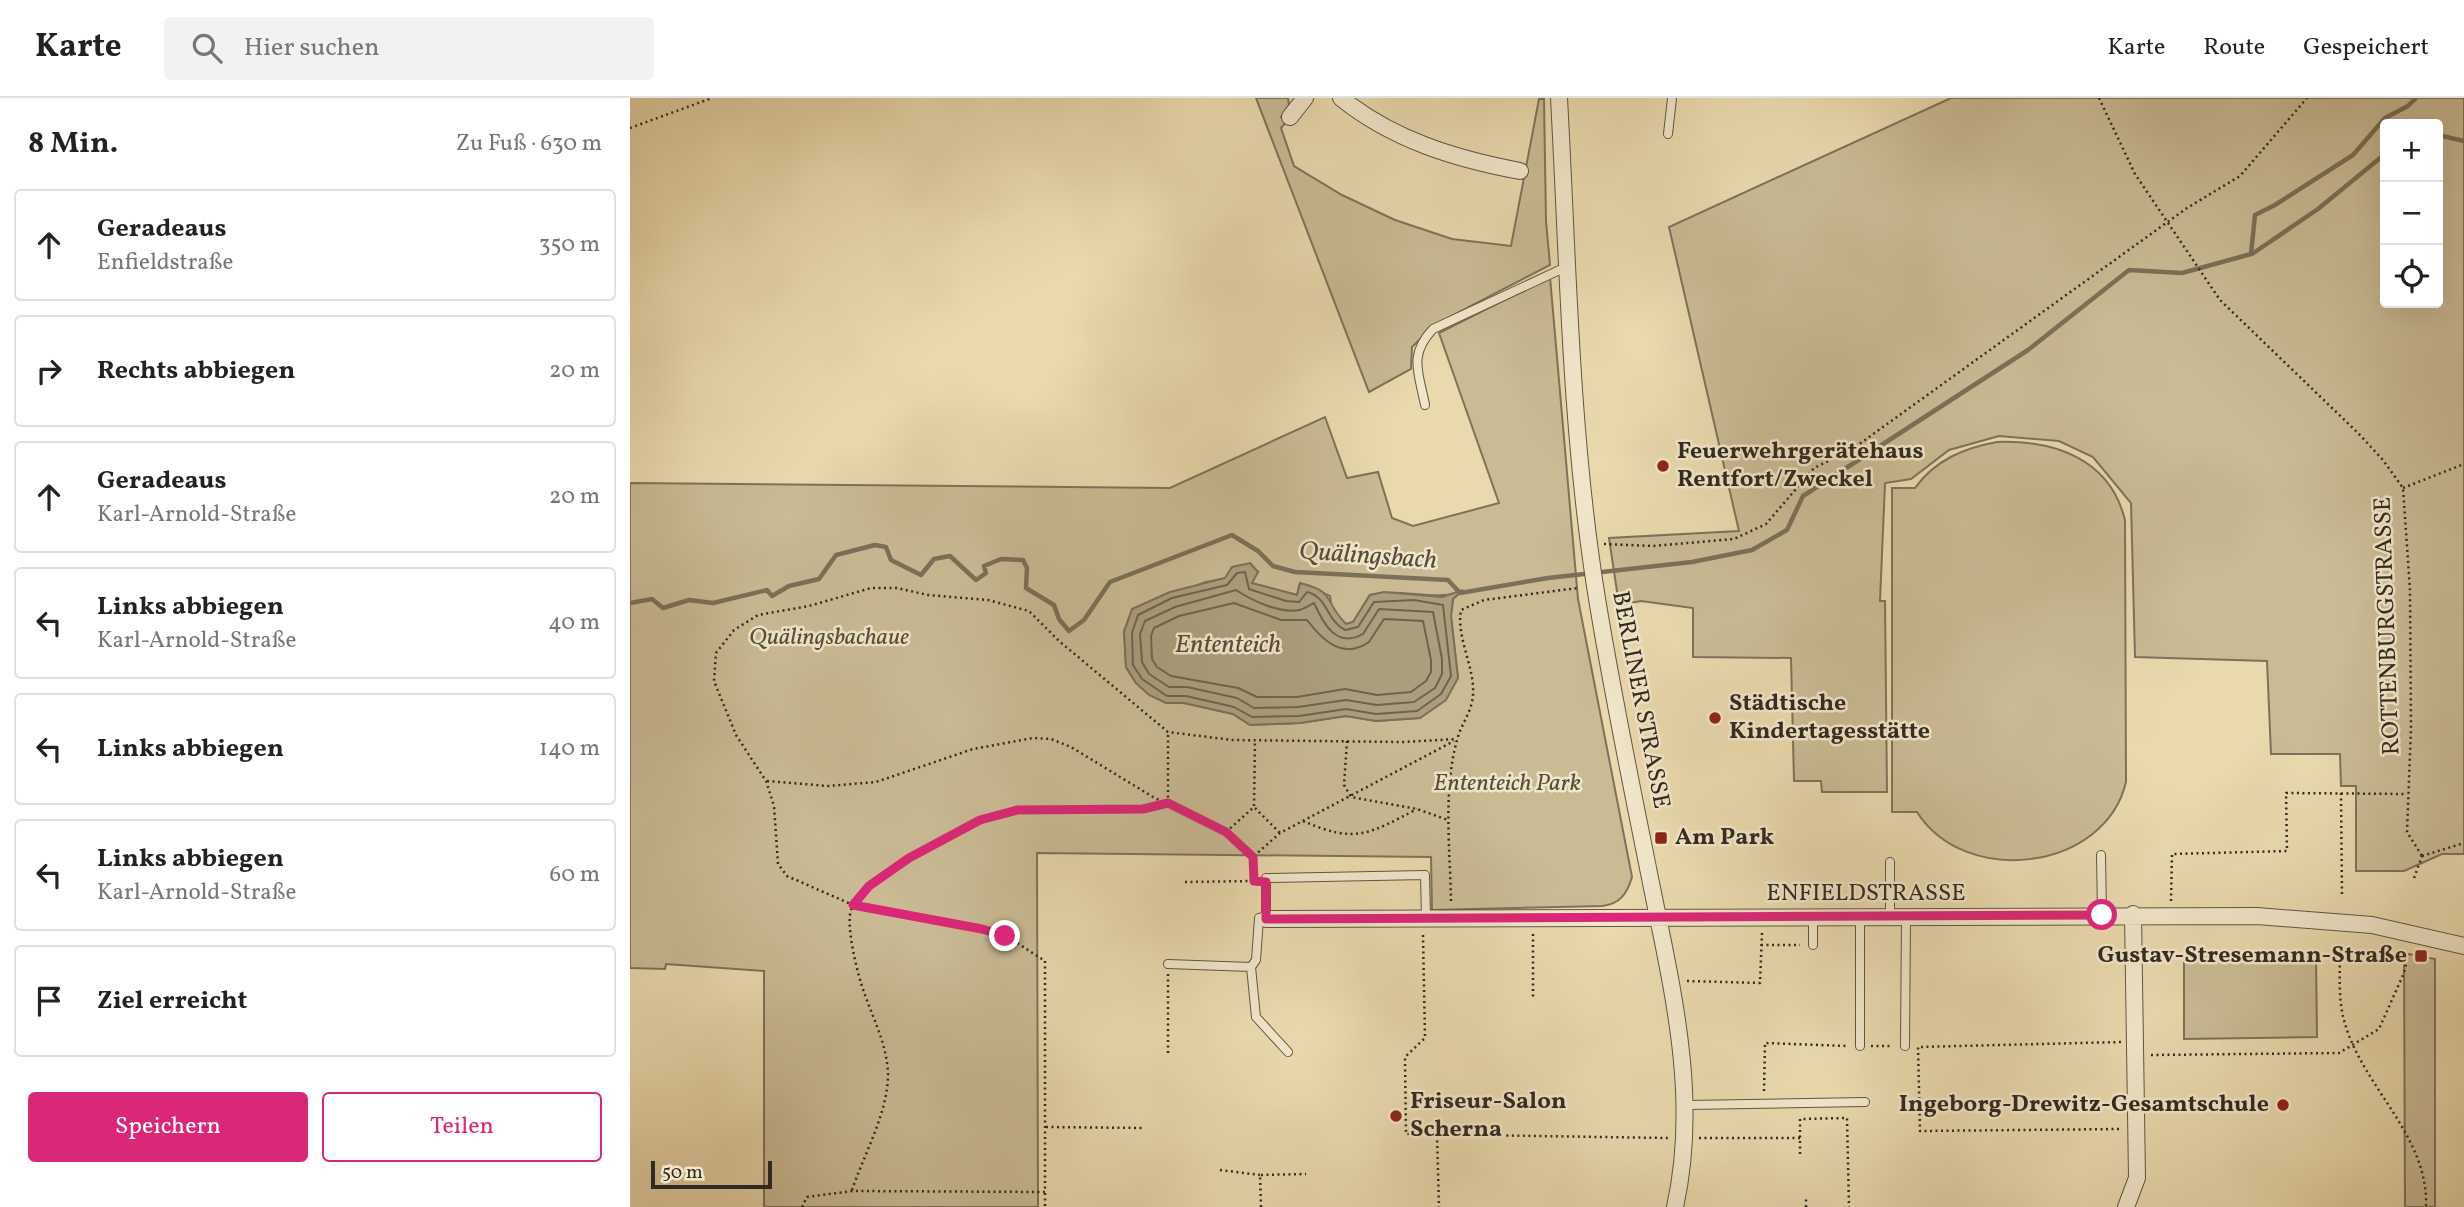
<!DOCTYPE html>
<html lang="de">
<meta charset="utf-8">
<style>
body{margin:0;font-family:Vollkorn,serif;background:#f2f2f2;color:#222}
.controls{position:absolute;right:21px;top:21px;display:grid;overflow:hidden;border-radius:7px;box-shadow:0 7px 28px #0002}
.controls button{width:63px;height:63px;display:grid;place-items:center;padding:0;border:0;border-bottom:2px solid #e0e0e0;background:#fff;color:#222;font:35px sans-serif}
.scale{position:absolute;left:21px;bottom:18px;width:121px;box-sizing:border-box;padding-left:7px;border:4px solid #322a20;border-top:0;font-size:19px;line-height:24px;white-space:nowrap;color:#322a20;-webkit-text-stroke:5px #f1e6ca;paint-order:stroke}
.stop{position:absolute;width:21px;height:21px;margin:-16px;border:5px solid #db2777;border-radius:50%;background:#fff}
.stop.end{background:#db2777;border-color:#fff;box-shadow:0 2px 7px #0008}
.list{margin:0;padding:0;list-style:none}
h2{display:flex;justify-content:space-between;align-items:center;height:91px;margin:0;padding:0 28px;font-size:30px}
h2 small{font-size:23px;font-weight:400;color:#767676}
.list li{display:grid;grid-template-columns:46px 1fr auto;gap:21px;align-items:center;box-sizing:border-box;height:112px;margin:0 14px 14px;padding:0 14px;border:2px solid #e0e0e0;border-radius:7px}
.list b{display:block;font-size:26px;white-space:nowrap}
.list p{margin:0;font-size:23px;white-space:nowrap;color:#767676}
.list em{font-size:23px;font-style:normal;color:#767676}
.actions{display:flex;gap:14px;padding:21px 28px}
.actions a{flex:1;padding:16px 0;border:2px solid #db2777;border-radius:7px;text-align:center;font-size:24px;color:#db2777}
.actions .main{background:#db2777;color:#fff}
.icon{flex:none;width:38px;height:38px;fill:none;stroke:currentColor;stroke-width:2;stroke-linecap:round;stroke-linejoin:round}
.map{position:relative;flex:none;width:1834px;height:1109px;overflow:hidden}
header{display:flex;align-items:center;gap:42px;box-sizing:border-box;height:98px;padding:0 35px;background:#fff;border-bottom:2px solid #e0e0e0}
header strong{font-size:33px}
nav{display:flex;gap:38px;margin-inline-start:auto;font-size:24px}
.search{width:490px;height:63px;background:#f2f2f2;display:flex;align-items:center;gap:18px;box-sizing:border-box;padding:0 24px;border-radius:7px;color:#767676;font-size:26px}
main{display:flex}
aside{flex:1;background:#fff}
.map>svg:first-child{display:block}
.green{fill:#cabb95;stroke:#7e725a;stroke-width:2;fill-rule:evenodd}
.water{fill:#ab9e7d;stroke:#7b7058;stroke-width:2}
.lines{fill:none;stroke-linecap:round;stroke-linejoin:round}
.shore{stroke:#6e644e;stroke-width:2}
.stream{stroke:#7b7058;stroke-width:4.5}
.service-casing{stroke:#605643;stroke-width:10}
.minor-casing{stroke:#605643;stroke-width:18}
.path{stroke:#322a20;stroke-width:2.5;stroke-dasharray:2 3.5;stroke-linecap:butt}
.service{stroke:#f1e6ca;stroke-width:8}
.minor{stroke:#f1e6ca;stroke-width:16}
.route{stroke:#db2777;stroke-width:9}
.poi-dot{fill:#8f2418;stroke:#f1e6ca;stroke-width:2.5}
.labels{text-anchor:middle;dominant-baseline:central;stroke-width:5;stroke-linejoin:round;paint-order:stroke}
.poi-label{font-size:24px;font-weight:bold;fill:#322a20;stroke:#f1e6ca;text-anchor:start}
.street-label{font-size:24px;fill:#322a20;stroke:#f1e6ca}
.park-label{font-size:24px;font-style:italic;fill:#584e3d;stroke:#f1e6ca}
.water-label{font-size:26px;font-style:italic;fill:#564d3c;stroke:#f1e6ca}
</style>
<header>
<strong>Karte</strong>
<div class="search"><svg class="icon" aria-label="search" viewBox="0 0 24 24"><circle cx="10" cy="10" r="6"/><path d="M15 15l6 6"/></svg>Hier suchen</div>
<nav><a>Karte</a><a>Route</a><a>Gespeichert</a></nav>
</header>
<main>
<aside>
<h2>8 Min.<small>Zu Fuß · 630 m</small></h2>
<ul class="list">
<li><svg class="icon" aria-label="ahead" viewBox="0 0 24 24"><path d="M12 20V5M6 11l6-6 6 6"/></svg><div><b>Geradeaus</b><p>Enfieldstraße</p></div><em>350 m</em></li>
<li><svg class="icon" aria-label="right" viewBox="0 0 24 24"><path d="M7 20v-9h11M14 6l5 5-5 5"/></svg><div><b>Rechts abbiegen</b></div><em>20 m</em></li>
<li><svg class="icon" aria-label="ahead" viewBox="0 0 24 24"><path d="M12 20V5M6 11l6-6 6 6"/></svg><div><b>Geradeaus</b><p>Karl-Arnold-Straße</p></div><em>20 m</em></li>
<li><svg class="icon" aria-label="left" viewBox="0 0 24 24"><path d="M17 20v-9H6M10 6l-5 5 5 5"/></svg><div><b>Links abbiegen</b><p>Karl-Arnold-Straße</p></div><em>40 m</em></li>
<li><svg class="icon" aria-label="left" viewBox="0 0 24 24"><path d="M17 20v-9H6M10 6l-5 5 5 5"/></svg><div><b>Links abbiegen</b></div><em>140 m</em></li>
<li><svg class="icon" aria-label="left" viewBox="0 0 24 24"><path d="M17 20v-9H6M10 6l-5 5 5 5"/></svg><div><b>Links abbiegen</b><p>Karl-Arnold-Straße</p></div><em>60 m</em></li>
<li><svg class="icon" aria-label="arrive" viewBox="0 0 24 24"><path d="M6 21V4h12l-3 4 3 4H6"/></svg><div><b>Ziel erreicht</b></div></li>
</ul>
<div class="actions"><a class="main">Speichern</a><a>Teilen</a></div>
</aside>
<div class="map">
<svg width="1834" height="1109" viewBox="0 0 1834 1109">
<rect width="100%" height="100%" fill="#e9d9ad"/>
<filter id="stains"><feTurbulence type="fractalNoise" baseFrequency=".00286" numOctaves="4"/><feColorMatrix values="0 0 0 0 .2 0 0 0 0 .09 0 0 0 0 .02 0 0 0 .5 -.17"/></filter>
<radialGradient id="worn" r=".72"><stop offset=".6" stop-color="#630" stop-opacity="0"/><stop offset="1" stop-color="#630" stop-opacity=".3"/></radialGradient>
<path class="green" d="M626,0H658L659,7L651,19L656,24L651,30L664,68L712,97L765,122L822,141L881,148L909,1H914L916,123L920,167L806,226L782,249L781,271L739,294Z
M1321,0H1834V756H1812L1774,773H1726V688H1711L1710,656H1641L1637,563L1505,559L1501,405L1463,359L1429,343L1369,338L1319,352L1281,381L1255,385L1250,503H1255L1257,694H1192L1191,683H1164L1161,560L1063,559V510L1011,503L989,507L979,440L1109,433L1039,129ZM1755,26H1808V205H1755Z
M920,179L948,501L1002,779C997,796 990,806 972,808L802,812L801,759L407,755L408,1109H134V873L36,866L35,871L0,870V385L540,390L695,319L717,380L748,374L762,420L783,428L869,405L809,235ZM628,474L621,485L667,497L670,485L700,498L702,512L716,526L723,524L740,497C770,490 800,502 830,495L823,501L821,518L828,580L790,620L746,623L716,618L670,625L620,627L603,616L554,605H536L506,585L496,569L494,533L503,511L576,484Z
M1367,344C1425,342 1480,361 1495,422L1496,684C1475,773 1335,790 1287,714H1262V390H1285C1305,362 1334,350 1367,344Z
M1774,855L1805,861V1109H1775Z
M1554,859H1686L1687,939L1554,941Z"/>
<path class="water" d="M620,465L628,474L622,485L667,497L670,485C707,494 693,503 716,526L723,524L740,497L754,494L812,499L833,492L823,501L821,518L828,580L816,602L790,620L746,623L716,618L670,625L620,627L603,616L554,605H536L519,597L506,585L496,569L494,534L502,511L540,494L595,480L602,469Z"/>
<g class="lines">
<path class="shore" d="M615,474L619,491L656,503L669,504L677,494C698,499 696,522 715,532L728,529L744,504L784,502L813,507L821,578L811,596L787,613L746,616L716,611L669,618L622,619L604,609L556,598H537L512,581L503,567L502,535L508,517L542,500L597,487L607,475Z
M606,492C621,502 650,516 669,512C675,511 679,507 684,505C693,525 706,551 733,536L749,511L803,514L812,561V576L805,590L784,604L747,607L716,602L668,609L624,610L607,600L557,589H539L519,576L512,564L510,536L515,523L545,509Z
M604,505L651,522H677C693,543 713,562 739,544L754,521L793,523L801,562V574L796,583L781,594L747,597L715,591L667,599H627L608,590L541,578L527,569L522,561L521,538L524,530L549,518Z"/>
<path class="stream" d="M1808,37L1834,43
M1622,156L1688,111L1755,56
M0,505L22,501L33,510L59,502L83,505L137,492L142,498L159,488L189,481L206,457L245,447L256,449L261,462L291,477L304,461L320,458L346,482L356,475L354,468L371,461L393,462L397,470L396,490L424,507L429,521L439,533L454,522L480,484L602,437L628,453L643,468L665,474L818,482L830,495L918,480L1062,464L1122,452L1157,432L1173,398L1398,252L1499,172L1552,175L1621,156L1625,117L1645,107L1723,57L1755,20L1778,8L1786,0"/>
<g class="service-casing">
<path id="service" d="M1038,36L1042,0
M795,307C789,275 778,257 803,231L936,169
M1471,757L1472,817
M1183,819V847
M1260,819V764
M538,866L621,869
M1230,948V819
M1275,948L1276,818
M658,954L626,919L621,869L626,862L629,820L636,821V780L795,777L796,820
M1057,1007L1235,1004"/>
</g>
<g class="minor-casing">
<path id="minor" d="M711,0C763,42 826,61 890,73
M929,0C938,163 940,327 965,488C980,584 1000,680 1019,775C1041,886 1070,997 1045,1109
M660,19L675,0
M636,821L1627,818L1742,827L1834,848
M1496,1109L1507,1080L1503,816"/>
</g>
<path class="path" d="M1469,0L1505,76L1590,202L1728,335L1753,362L1773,390L1780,492L1781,630L1777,734L1792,758
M0,30L82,0
M1773,390L1834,366
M974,446L1023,448L1104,441L1136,426L1184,370L1221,352L1557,110L1610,78L1677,0
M717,643L714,687L721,699L787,711L818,722
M137,683L198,688L246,684L343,651L403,640L421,641L441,649L523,699L596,734L623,759L624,778
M1711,695L1712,799
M538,705V635
M625,710L650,735
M673,723C726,746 739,736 787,711
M596,734L624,709L625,642
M624,758L650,735L824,643
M1792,758L1834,745
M1784,780L1792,758
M555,784L624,783
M821,803C820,751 813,693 827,642C831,626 842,614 843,597C845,569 826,540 831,512L854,502L948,490
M1541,803L1542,756L1657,753L1656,695L1776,696
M903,836V900
M793,837L795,940L775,959L776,1036L1038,1040
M1131,847H1170
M1710,851C1710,874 1708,901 1714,922C1731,988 1799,1037 1796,1109
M538,876V956
M1057,883L1130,885L1132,835
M1241,948H1262
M1521,957L1709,955L1749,931L1774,875L1779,853
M1134,993L1135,945L1217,948
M416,1029L513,1030
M1489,1031L1290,1033L1288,949L1491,944
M807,1037L809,1109
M1069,1040H1170
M1170,1056V1021L1217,1020L1219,1109
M590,1072L630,1077
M222,1092C234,1056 258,1015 258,976C257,944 240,915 231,885C226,869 216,827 221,812C233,778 331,728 364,717C418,699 488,725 538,705
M415,1095V1109
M172,1109L177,1099L222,1093L415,1094V863L387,845L363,834L223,807L157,778L148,766L144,708L136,683L106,637L84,583L86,555L104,532L128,517L179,508L241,490H267L298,497L358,502L399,513L429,543L538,634L602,642L772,644L827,641
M631,1109L630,1077L676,1076
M1176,1109V1100"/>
<use href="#service" class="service"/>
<use href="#minor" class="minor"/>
</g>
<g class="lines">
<path class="route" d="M375,838L352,831L223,807L239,788L279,760L350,722L387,712L513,711L538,705L596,734L623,759L624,783L636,784V821L1472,817"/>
</g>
<g class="poi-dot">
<circle cx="1033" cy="368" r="7"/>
<circle cx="1085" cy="620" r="7"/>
<rect x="1024" y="733" width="14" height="14" rx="3.5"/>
<rect x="1784" y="851" width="14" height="14" rx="3.5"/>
<circle cx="1653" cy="1007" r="7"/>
<circle cx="766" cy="1018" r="7"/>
</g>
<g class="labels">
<g class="poi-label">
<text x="1047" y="354">Feuerwehrgerätehaus<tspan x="1047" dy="28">Rentfort/Zweckel</tspan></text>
<text x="1099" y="606">Städtische<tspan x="1099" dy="28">Kindertagesstätte</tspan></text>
<text x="1045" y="740">Am Park</text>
<text x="1777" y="858" text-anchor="end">Gustav-Stresemann-Straße</text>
<text x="780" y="1004">Friseur-Salon<tspan x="780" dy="28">Scherna</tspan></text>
<text x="1639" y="1007" text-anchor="end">Ingeborg-Drewitz-Gesamtschule</text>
</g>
<g class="street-label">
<text transform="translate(1758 528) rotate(-92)">ROTTENBURGSTRASSE</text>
<text transform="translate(1010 602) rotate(79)">BERLINER STRASSE</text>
<text x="1236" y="796">ENFIELDSTRASSE</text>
</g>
<g class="park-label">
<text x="199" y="540">Quälingsbachaue</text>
<text x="877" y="686">Ententeich Park</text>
</g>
<g class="water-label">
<text transform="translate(738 458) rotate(4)">Quälingsbach</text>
<text x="598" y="547">Ententeich</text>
</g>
</g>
<rect width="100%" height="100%" filter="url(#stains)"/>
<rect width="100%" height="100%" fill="url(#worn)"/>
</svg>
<div class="controls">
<button>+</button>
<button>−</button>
<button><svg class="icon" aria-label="locate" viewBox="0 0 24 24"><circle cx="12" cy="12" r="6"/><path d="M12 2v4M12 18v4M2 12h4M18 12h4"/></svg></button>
</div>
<div class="scale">50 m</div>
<div class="stop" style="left:1472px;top:817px"></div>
<div class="stop end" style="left:375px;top:838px"></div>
</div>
</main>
